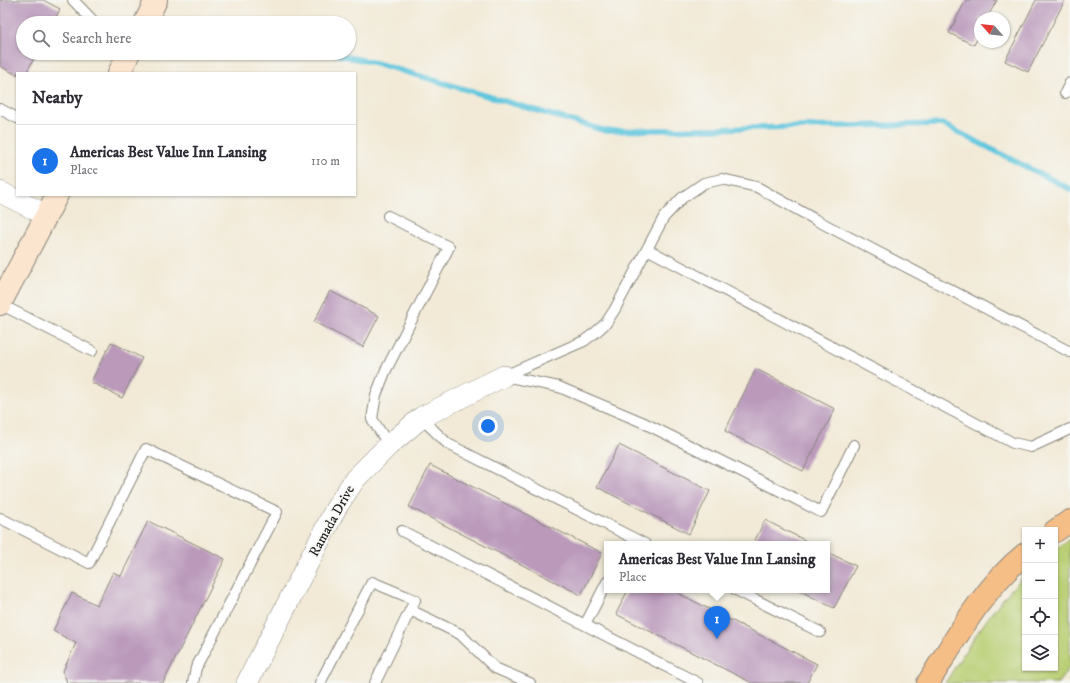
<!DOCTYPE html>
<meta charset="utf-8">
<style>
body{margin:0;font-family:"IM FELL DW Pica",serif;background:#f2f2f3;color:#2b2b33}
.controls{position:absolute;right:12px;bottom:12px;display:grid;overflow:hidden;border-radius:0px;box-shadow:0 1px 3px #0004}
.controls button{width:36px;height:36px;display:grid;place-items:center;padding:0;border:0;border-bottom:1px solid #e1e1e2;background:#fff;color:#2b2b33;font:20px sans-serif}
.compass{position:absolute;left:974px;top:12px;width:36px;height:36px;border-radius:50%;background:#fff;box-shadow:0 1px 3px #0004;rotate:297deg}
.you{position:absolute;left:488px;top:426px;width:14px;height:14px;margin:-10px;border:3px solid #fff;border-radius:50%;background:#1a73e8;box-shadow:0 0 0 6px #1a73e833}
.badge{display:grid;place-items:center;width:26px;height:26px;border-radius:50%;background:#1a73e8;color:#fff;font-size:13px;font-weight:700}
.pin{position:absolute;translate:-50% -33px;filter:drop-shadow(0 1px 2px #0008)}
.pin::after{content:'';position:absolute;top:21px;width:14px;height:12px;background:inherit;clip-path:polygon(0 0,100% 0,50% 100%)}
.popup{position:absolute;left:604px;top:541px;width:226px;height:52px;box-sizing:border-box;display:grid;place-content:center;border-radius:0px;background:#fff;filter:drop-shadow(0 1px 3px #0005);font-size:13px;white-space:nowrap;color:#7c7c81}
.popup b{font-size:15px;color:#2b2b33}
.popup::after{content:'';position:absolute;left:50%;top:100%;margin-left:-8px;border:8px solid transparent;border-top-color:#fff}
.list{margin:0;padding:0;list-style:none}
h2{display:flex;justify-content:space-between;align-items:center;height:52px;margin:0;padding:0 16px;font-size:17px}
h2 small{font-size:13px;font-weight:400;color:#7c7c81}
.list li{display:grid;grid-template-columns:26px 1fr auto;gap:12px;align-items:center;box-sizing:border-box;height:72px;padding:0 16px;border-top:1px solid #e1e1e2}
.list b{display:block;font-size:15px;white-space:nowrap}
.list p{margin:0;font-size:13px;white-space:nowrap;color:#7c7c81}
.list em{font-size:13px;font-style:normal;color:#7c7c81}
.icon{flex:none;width:22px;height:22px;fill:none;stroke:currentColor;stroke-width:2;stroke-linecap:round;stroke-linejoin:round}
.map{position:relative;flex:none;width:1070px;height:683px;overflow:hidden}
.search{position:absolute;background:#fff;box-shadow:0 1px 3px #0004;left:16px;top:16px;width:340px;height:44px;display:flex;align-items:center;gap:10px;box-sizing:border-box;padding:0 14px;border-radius:22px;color:#7c7c81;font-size:15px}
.panel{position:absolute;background:#fff;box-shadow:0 1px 3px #0004;left:16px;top:72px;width:340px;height:124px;border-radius:0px}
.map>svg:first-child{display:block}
.green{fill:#b9cf74;stroke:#6a7648}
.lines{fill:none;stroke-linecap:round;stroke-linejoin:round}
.stream{stroke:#60c6de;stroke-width:5.5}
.building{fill:#ba99bb}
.lane-casing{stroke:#87837a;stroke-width:12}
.street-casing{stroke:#87837a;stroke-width:22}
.secondary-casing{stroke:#87837a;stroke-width:24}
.highway-casing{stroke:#87837a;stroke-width:24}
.lane{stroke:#fff;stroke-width:10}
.street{stroke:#fff;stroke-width:21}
.secondary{stroke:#fbe5cf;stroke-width:22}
.highway{stroke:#f6be87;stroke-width:22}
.labels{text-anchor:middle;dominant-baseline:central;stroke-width:3;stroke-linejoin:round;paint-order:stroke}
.street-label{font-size:14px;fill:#1c1c1c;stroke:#f6f6f2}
</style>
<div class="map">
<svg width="1070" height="683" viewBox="0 0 1070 683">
<rect width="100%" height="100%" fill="#f6f6f2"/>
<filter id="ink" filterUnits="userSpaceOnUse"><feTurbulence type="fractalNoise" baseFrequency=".025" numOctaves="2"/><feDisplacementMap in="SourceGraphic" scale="8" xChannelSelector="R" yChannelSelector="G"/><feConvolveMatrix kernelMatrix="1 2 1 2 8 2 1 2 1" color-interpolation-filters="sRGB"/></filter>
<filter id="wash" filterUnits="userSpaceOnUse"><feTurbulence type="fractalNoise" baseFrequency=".012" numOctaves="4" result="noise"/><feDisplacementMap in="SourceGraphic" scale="16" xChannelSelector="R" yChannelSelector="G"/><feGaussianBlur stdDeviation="0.9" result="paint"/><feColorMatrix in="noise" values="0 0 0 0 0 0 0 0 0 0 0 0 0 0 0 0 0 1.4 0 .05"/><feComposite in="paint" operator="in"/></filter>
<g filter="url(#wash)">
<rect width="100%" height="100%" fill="#f2ead7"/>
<path class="green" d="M1070,539V666L1058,683H945C969,645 992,607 1025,575V668H1055V549Z"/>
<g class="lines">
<path class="stream" d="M183,21L192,23
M330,53L376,63L606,131L942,124L1070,189"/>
</g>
<g id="blocks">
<path class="building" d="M0,0H43L60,9L53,23H23V53H37L26,73H17V75L0,66Z
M966,0H997L987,18H980V33L974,45L949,33Z
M1036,0H1065L1028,72L1005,61Z
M330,291L379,316L363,347L314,322Z
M111,342L142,358L122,398L91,382Z
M756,369L835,409L803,471L725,431Z
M619,445L710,491L689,534L597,487Z
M430,465L602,553L581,595L409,507Z
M765,520L812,544H753Z
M148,521L225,559L163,683H67L63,671L76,643L53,631L72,593L97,605L113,572L121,576Z
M827,552L856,566L834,608L798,590H827Z
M628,590H672L817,664L807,683H752L616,614Z"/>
</g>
</g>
<g filter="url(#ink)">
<use href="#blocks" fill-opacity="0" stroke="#87837a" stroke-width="1"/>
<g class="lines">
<g class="lane-casing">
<path id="lane" d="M73,0L95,23
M1065,93L1070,83
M0,109L17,118
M388,216L449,247L385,372L376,395L372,419L389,445
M647,249L1013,443L1031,447L1070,429
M0,304L92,351
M504,376L584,341L596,332L606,323L615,309L664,217L682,198L704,183L722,179L757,187L816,220L1070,352
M504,376L559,387L642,422L759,480L821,512L854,445
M421,418L448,444L645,544
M0,518L89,563L146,449L277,512L196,668L193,683
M402,531L698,683
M736,590L820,632
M410,610L460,634L495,668L530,683
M585,625L607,582
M320,683L372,582L415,600L375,683"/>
</g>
<g class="street-casing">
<path id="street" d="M0,192L46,215
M247,683L336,508L355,479L389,445L422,417L504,376"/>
</g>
<g class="secondary-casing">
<path id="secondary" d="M145,23L156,0
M119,73L129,53
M0,304L57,195"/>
</g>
<g class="highway-casing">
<path id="highway" d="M1055,531L1070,521
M928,683C956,638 983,588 1025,554"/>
</g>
<use href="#lane" class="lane"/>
<use href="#street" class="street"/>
<use href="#secondary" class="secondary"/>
<use href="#highway" class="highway"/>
</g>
</g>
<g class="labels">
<g class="street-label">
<text transform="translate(332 521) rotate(-61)">Ramada Drive</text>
</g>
</g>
</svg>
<div class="controls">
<button>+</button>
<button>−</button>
<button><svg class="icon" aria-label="locate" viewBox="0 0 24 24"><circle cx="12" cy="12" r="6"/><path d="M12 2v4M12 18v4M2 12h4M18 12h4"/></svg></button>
<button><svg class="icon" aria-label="layers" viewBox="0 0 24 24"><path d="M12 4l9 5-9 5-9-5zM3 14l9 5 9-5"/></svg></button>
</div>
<svg class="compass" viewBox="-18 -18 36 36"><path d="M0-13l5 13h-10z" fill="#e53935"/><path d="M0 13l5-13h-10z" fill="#7c7c81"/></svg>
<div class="you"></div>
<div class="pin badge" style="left:717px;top:639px">1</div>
<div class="popup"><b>Americas Best Value Inn Lansing</b>Place</div>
<div class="search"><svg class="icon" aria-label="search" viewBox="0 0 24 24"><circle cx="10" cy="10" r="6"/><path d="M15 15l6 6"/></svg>Search here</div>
<section class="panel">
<h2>Nearby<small></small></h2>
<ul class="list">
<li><span class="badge">1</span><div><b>Americas Best Value Inn Lansing</b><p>Place</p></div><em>110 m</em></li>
</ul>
</section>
</div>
